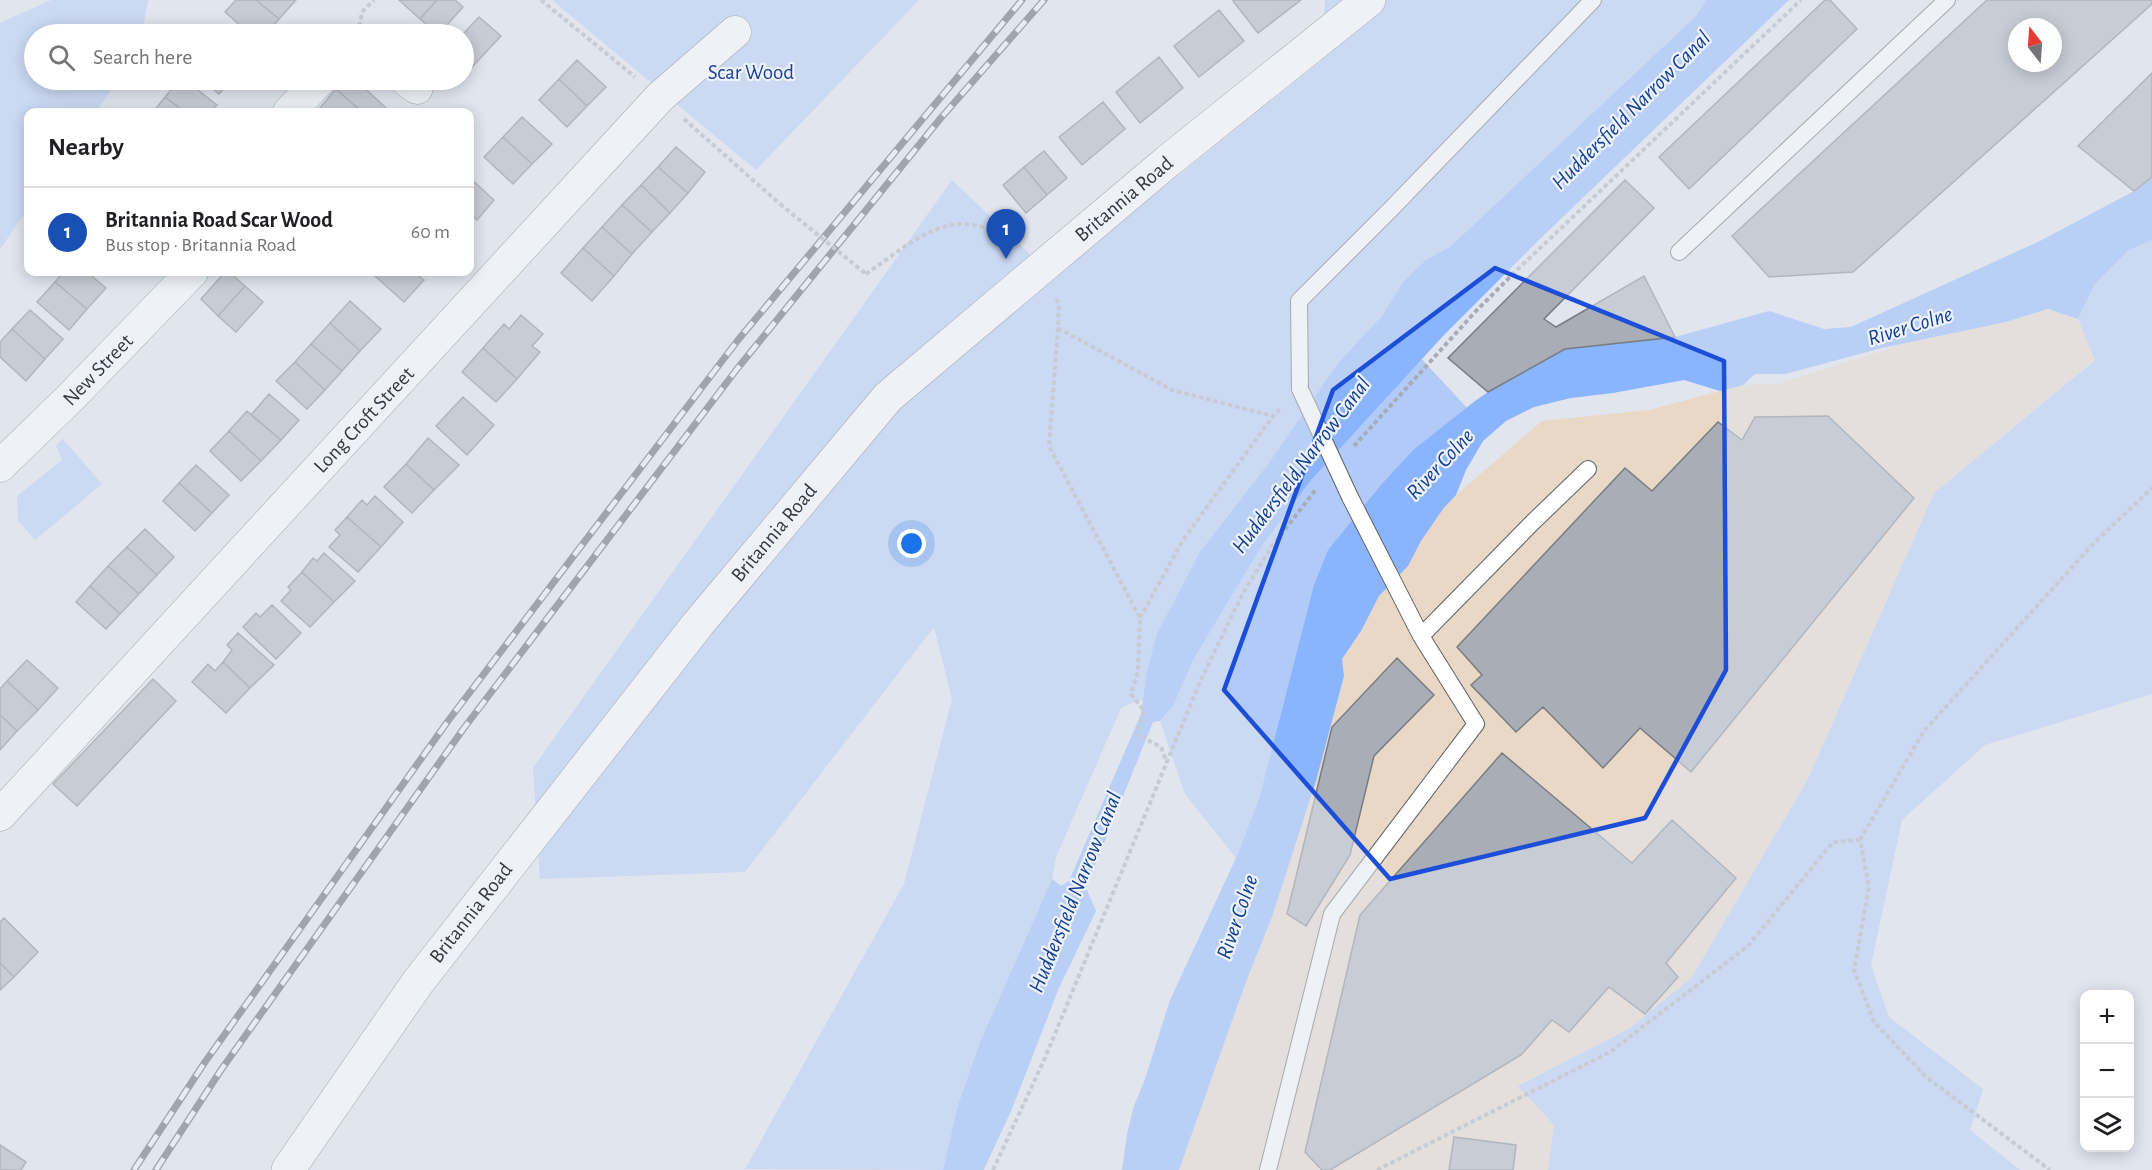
<!DOCTYPE html>
<meta charset="utf-8">
<style>
body{margin:0;font-family:"Alegreya Sans",sans-serif;background:#f6f6f6;color:#202124}
.controls{position:absolute;right:18px;bottom:18px;display:grid;overflow:hidden;border-radius:12px;box-shadow:0 3px 15px #0003}
.controls button{width:54px;height:54px;display:grid;place-items:center;padding:0;border:0;border-bottom:2px solid #e0e0e0;background:#fff;color:#202124;font:30px sans-serif}
.compass{position:absolute;left:2008px;top:18px;width:54px;height:54px;border-radius:50%;background:#fff;box-shadow:0 3px 15px #0003;rotate:343deg}
.you{position:absolute;left:912px;top:544px;width:21px;height:21px;margin:-15px;border:4px solid #fff;border-radius:50%;background:#1a73e8;box-shadow:0 0 0 9px #1a73e833}
.badge{display:grid;place-items:center;width:39px;height:39px;border-radius:50%;background:#0b8043;color:#fff;font-size:20px;font-weight:700}
.pin{position:absolute;translate:-50% -50px;filter:drop-shadow(0 2px 3px #0008)}
.pin::after{content:'';position:absolute;top:32px;width:21px;height:18px;background:inherit;clip-path:polygon(0 0,100% 0,50% 100%)}
.list{margin:0;padding:0;list-style:none}
h2{display:flex;justify-content:space-between;align-items:center;height:78px;margin:0;padding:0 24px;font-size:26px}
h2 small{font-size:20px;font-weight:400;color:#757577}
.list li{display:grid;grid-template-columns:39px 1fr auto;gap:18px;align-items:center;box-sizing:border-box;height:90px;padding:0 24px;border-top:2px solid #e0e0e0}
.list b{display:block;font-size:22px;white-space:nowrap}
.list p{margin:0;font-size:20px;white-space:nowrap;color:#757577}
.list em{font-size:20px;font-style:normal;color:#757577}
.icon{flex:none;width:33px;height:33px;fill:none;stroke:currentColor;stroke-width:2;stroke-linecap:round;stroke-linejoin:round}
.map{position:relative;flex:none;width:2152px;height:1170px;overflow:hidden}
.search{position:absolute;background:#fff;box-shadow:0 3px 15px #0003;left:24px;top:24px;width:450px;height:66px;display:flex;align-items:center;gap:15px;box-sizing:border-box;padding:0 21px;border-radius:33px;color:#757577;font-size:22px}
.panel{position:absolute;background:#fff;box-shadow:0 3px 15px #0003;left:24px;top:108px;width:450px;height:168px;border-radius:12px}
.map>svg:first-child{display:block}
.commercial{fill:#e9d8c6}
.green{fill:#b2caf8}
.water{fill:#8ab4fe}
.building{fill:#a9adb6;stroke:#787c84;stroke-width:1.5;fill-rule:evenodd}
.lines{fill:none;stroke-linecap:round;stroke-linejoin:round}
.lane-casing{stroke:#5c6067;stroke-width:18}
.street-casing{stroke:#5c6067;stroke-width:33}
.secondary-casing{stroke:#5c6067;stroke-width:34}
.path{stroke:#a8acb4;stroke-width:4;stroke-dasharray:4.5 3;stroke-linecap:butt}
.lane{stroke:#fff;stroke-width:16}
.street{stroke:#fff;stroke-width:32}
.secondary{stroke:#fff;stroke-width:33}
.rail-casing{stroke:#525459;stroke-width:7}
.rail{stroke:#edf2fb;stroke-width:4.5;stroke-dasharray:14;stroke-linecap:butt}
.lane-bridge-casing{stroke:#5c6067;stroke-width:18;stroke-linecap:butt}
.path-bridge{stroke:#a8acb4;stroke-width:4;stroke-dasharray:4.5 3;stroke-linecap:butt}
.lane-bridge{stroke:#fff;stroke-width:16}
.marked{fill:none;stroke:#1d4ed8;stroke-width:4.5;stroke-linejoin:round}
.labels{text-anchor:middle;dominant-baseline:central;stroke-width:4.5;stroke-linejoin:round;paint-order:stroke}
.park-label{font-size:21px;fill:#1c4296;stroke:#edf2fb}
.street-label{font-size:21px;fill:#36383c;stroke:#edf2fb}
.water-label{font-size:22px;font-style:italic;fill:#113f92;stroke:#edf2fb}
</style>
<div class="map">
<svg width="2152" height="1170" viewBox="0 0 2152 1170">
<rect width="100%" height="100%" fill="#e0e5ee"/>
<path class="commercial" d="M2048,309L2078,319L2095,359L1934,493L1808,779L1692,977L1630,1028L1519,1086L1554,1125L1548,1170H1179L1247,979L1272,917L1316,781L1344,677L1342,659L1361,631L1379,596L1408,566L1421,541L1443,509L1456,495L1542,421L1649,410L1743,385L1778,384L1906,343L2006,322Z"/>
<path class="green" d="M51,0H148L142,34H34V80H118L96,112H28V209L0,249V23Z
M552,0H919L756,170Z
M1325,0H1706L1697,15L1451,246C1415,268 1405,280 1382,316L1467,408L1413,450L1313,588L1259,799L1236,858L1185,794L1160,721L1173,706L1139,700L1121,708L1056,857L1052,879L980,1042L957,1108L943,1170L745,1169L904,884L952,699L934,627L745,872L540,879L533,768L952,180L1053,276L1322,60Z
M2152,240V694L1985,745L1902,820L1871,965L1889,1017L1983,1089L1970,1130L2020,1170H1548L1554,1125L1518,1086L1630,1028L1692,977L1808,779L1934,493L2095,360L2078,319L2095,284L2129,250Z
M63,439L102,484L35,540L18,521L17,496L62,460L56,445Z"/>
<path class="water" d="M1706,0H1789L1541,238L1444,335L1311,480L1263,544L1233,593L1193,660L1173,706L1160,721L1153,722L1086,888L1096,911L1059,988L1012,1109L985,1167L984,1170H943L957,1108L980,1042L1052,879L1061,886L1069,881L1141,714L1147,671L1157,634L1200,552L1269,463L1339,362L1382,316L1403,282L1425,261L1451,246L1697,15Z
M2152,177V240L2129,250L2095,284L2078,319L2048,309L2006,322L1882,348L1785,374H1755L1743,385L1720,391L1684,380L1613,393L1571,398L1534,407L1506,421L1483,441L1466,470L1456,495L1443,509L1421,541L1408,566L1379,596L1361,631L1342,659L1344,676L1316,781L1272,917L1247,979L1179,1170H1122L1127,1134L1134,1106L1145,1079L1170,1000L1236,858L1259,799L1313,588L1328,550L1381,485L1413,450L1475,401L1488,392L1565,349L1675,337L1769,311L1824,329L1851,327L2040,241L2134,191Z"/>
<path class="building" d="M236,0H256L279,19L266,34H250L225,12Z
M256,0H296L279,19Z
M399,0H437L420,19Z
M437,0H455L463,7L439,34L420,19Z
M1235,0H1301L1258,33L1233,1Z
M1825,0H1830L1857,29L1689,189L1659,157Z
M1987,0H2152V4L1853,272L1769,277L1732,236ZM2017,27H2053V63H2017Z
M1219,10L1244,41L1199,77L1174,46Z
M479,17L501,36L472,67L464,60L463,34Z
M1159,57L1183,88L1140,123L1116,92Z
M577,60L606,87L587,106L559,79Z
M2152,73V177L2134,191L2078,146Z
M559,79L587,106L567,127L539,100Z
M179,80H185L217,105L210,112H185L165,97Z
M202,80H232L219,94Z
M346,80H356L386,108L383,112H362L336,89Z
M336,89L362,112H320L318,110Z
M165,97L185,112H153Z
M1103,102L1125,129L1082,165L1059,137Z
M522,117L552,144L532,164L503,137Z
M503,137L532,164L513,184L484,157Z
M676,147L705,172L688,193L658,167Z
M1044,151L1067,178L1047,195L1024,167Z
M658,167L688,193L670,213L641,185Z
M1024,167L1047,195L1026,213L1003,185Z
M470,178L494,200L477,220L470,214Z
M1625,180L1654,208L1544,319L1556,327L1644,276L1675,337L1565,349L1488,392L1448,358Z
M641,185L670,213L652,232L622,205Z
M622,205L652,232L632,254L602,227Z
M602,227L632,254L614,276L583,248Z
M583,248L614,276L592,301L561,273Z
M64,272H87L106,288L87,309L55,282Z
M225,272H229L245,286L218,316L201,299Z
M379,272H414L424,280L404,302L375,276Z
M55,282L87,309L69,330L37,302Z
M245,286L263,302L236,332L218,316Z
M350,301L381,329L360,351L330,323Z
M30,310L63,339L45,359L12,329Z
M521,315L543,334L532,346L540,352L517,379L483,348L504,324L509,329Z
M330,323L360,351L342,371L311,344Z
M12,329L45,359L26,381L0,357V342Z
M311,344L342,371L325,390L295,362Z
M483,348L517,379L496,402L462,372Z
M295,362L325,390L307,409L276,381Z
M269,394L299,420L281,440L251,415Z
M463,397L494,425L467,455L436,426Z
M247,411L281,440L261,461L229,431Z
M1828,416L1914,498L1691,772L1640,728L1603,768L1543,707L1516,732L1471,685L1482,675L1457,647L1625,468L1652,491L1718,422L1742,440L1755,417Z
M229,431L261,461L241,481L210,451Z
M428,438L459,465L434,490L406,464Z
M406,464L434,490L412,513L384,487Z
M196,465L229,495L212,513L179,483Z
M179,483L212,513L195,531L163,501Z
M375,496L403,522L381,547L347,517L362,500L367,505Z
M347,517L381,547L358,572L329,547L340,535L335,530Z
M145,529L174,557L157,575L127,547Z
M127,547L157,575L139,594L108,566Z
M324,553L355,581L334,602L302,572L313,558L317,561Z
M108,566L139,594L120,614L90,586Z
M302,572L334,602L310,627L281,601L291,590L288,587Z
M90,586L120,614L106,629L76,602Z
M272,605L301,633L276,659L243,627L256,613L260,617Z
M238,633L274,665L250,688L223,662L232,650L227,645Z
M1397,658L1434,695L1374,756L1350,855L1306,926L1287,914L1332,727Z
M27,660L58,688L38,710L7,681Z
M223,662L250,688L226,713L192,682L208,664L215,671Z
M153,679L176,701L77,806L53,784Z
M7,681L38,710L17,731L0,715V689Z
M0,715L17,731L0,750Z
M1502,753L1632,863L1672,820L1736,878L1666,963L1678,977L1645,1014L1609,987L1569,1032L1552,1020L1521,1055L1330,1170H1322L1305,1152L1360,915Z
M4,918L38,952L14,977L0,963V922Z
M0,963L14,977L0,990Z
M1454,1137L1516,1145L1513,1170H1449Z
M0,1145L26,1162L21,1170H0Z"/>
<g class="lines">
<g class="lane-casing">
<path id="lane" d="M1679,252L1947,0
M1300,389L1299,301L1391,209L1593,0
M1421,636L1533,522L1588,469
M1268,1170L1332,914L1476,724L1421,636L1350,497"/>
</g>
<g class="street-casing">
<path id="street" d="M406,80L417,88
M289,112L320,80
M0,466L71,397L192,272
M0,815L660,97L735,32"/>
</g>
<g class="secondary-casing">
<path id="secondary" d="M288,1170L418,982L698,624L888,397L1168,161L1369,0"/>
</g>
<path class="path" d="M541,0L635,77
M358,34L362,12L374,0
M684,119L780,204
M866,274C899,252 939,213 982,227C992,230 1002,243 1010,250
M1056,299L1059,303L1058,328L1049,446L1140,618L1138,671L1131,694L1145,712L1136,734L1161,747L1167,763
M1058,328L1172,390L1273,416
M1354,446L1476,311L1518,269L1801,0
M1140,618L1183,540L1273,416L1281,408
M1860,840L1924,731L2093,544L2152,488
M993,1170L1045,1058L1199,684L1243,593L1272,546L1317,488
M1377,1170L1610,1052L1748,946L1833,842L1860,840L1869,887L1854,970L1874,1022L1926,1077L2050,1170"/>
<use href="#lane" class="lane"/>
<use href="#street" class="street"/>
<use href="#secondary" class="secondary"/>
<g class="rail-casing">
<path id="rail" d="M134,1170L205,1062L448,721L738,340L1022,0
M156,1170L221,1070L464,728L737,369L940,119L1044,0"/>
</g>
<use href="#rail" class="rail"/>
<g class="lane-bridge-casing">
<path id="lane-bridge" d="M1300,389L1350,497"/>
</g>
<path class="path-bridge" d="M780,204L866,274"/>
<use href="#lane-bridge" class="lane-bridge"/>
</g>
<path d="M0 0H2152V1170H0ZM1495,268L1724,361L1726,670L1645,818L1390,879L1224,690L1333,390Z" fill="#e0e5ee" fill-opacity=".55" fill-rule="evenodd"/>
<path class="marked" d="M1495,268L1724,361L1726,670L1645,818L1390,879L1224,690L1333,390Z"/>
<g class="labels">
<g class="park-label">
<text x="751" y="72">Scar Wood</text>
</g>
<g class="street-label">
<text transform="translate(1124 199) rotate(-40)">Britannia Road</text>
<text transform="translate(98 370) rotate(-46)">New Street</text>
<text transform="translate(364 420) rotate(-47)">Long Croft Street</text>
<text transform="translate(774 533) rotate(-50)">Britannia Road</text>
<text transform="translate(471 913) rotate(-52)">Britannia Road</text>
</g>
<g class="water-label">
<text transform="translate(1631 110) rotate(-45)">Huddersfield Narrow Canal</text>
<text transform="translate(1910 326) rotate(-17)">River Colne</text>
<text transform="translate(1440 464) rotate(-47)">River Colne</text>
<text transform="translate(1301 465) rotate(-53)">Huddersfield Narrow Canal</text>
<text transform="translate(1075 892) rotate(-68)">Huddersfield Narrow Canal</text>
<text transform="translate(1237 917) rotate(-71)">River Colne</text>
</g>
</g>
</svg>
<div class="controls">
<button>+</button>
<button>−</button>
<button><svg class="icon" aria-label="layers" viewBox="0 0 24 24"><path d="M12 4l9 5-9 5-9-5zM3 14l9 5 9-5"/></svg></button>
</div>
<svg class="compass" viewBox="-18 -18 36 36"><path d="M0-13l5 13h-10z" fill="#e53935"/><path d="M0 13l5-13h-10z" fill="#757577"/></svg>
<div class="you"></div>
<div class="pin badge" style="left:1006px;top:259px;background:#1a4fb4">1</div>
<div class="search"><svg class="icon" aria-label="search" viewBox="0 0 24 24"><circle cx="10" cy="10" r="6"/><path d="M15 15l6 6"/></svg>Search here</div>
<section class="panel">
<h2>Nearby<small></small></h2>
<ul class="list">
<li><span class="badge" style="background:#1a4fb4">1</span><div><b>Britannia Road Scar Wood</b><p>Bus stop · Britannia Road</p></div><em>60 m</em></li>
</ul>
</section>
</div>
